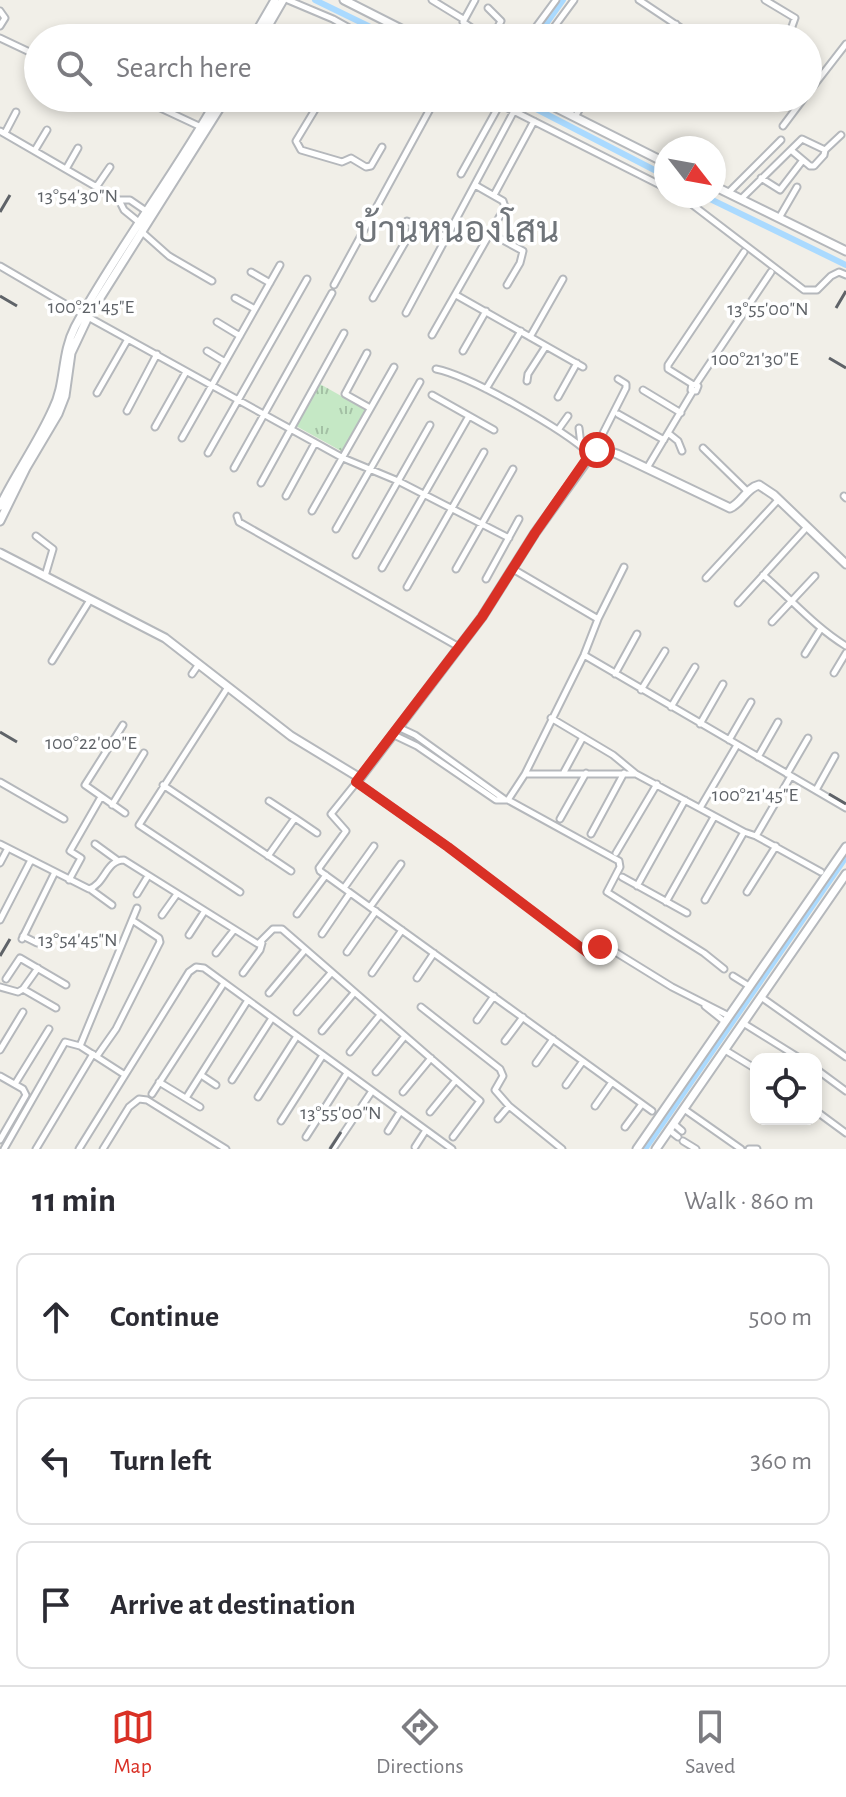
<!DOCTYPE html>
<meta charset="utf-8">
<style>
body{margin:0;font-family:"Alegreya Sans",Sarabun,sans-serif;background:#f2f2f3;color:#2b2b33}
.controls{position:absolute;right:24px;bottom:24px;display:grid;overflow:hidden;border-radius:16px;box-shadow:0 4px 12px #0003}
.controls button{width:72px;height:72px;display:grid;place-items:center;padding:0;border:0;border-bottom:2px solid #e1e1e2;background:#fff;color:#2b2b33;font:40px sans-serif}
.compass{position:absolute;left:654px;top:136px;width:72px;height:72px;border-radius:50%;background:#fff;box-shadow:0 4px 12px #0003;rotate:121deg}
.stop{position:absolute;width:24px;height:24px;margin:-18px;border:6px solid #d93025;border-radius:50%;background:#fff}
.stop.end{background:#d93025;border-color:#fff;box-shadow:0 2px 8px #0008}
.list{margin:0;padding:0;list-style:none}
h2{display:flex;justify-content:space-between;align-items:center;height:104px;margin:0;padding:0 32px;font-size:34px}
h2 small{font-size:26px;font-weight:400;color:#7c7c81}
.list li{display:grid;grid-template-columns:52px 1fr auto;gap:24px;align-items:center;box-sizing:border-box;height:128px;margin:0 16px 16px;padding:0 16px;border:2px solid #e1e1e2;border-radius:16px}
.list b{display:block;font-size:30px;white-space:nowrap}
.list em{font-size:26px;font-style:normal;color:#7c7c81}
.icon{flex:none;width:44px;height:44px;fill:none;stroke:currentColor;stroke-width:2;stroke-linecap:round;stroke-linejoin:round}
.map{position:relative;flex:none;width:846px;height:1149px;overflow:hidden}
.search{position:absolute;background:#fff;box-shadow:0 4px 12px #0003;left:24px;right:24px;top:24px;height:88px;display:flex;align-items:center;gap:20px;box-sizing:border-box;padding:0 28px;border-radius:44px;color:#7c7c81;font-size:30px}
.sheet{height:536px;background:#fff}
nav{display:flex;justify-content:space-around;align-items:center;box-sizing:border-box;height:112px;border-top:2px solid #e1e1e2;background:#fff;font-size:22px;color:#7c7c81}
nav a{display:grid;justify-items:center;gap:4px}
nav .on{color:#d93025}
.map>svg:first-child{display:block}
.park{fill:url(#park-tufts)}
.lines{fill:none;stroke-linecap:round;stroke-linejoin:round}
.canal{stroke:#aadaff;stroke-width:6}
.minor-casing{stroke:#b5b8bc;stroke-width:9}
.tertiary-casing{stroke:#b5b8bc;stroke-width:11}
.minor{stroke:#fff;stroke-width:5}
.tertiary{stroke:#fff;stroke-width:7}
.route{stroke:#d93025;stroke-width:10}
.ticks{fill:none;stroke:#5f6368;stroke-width:3}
.labels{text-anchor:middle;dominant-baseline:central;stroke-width:7;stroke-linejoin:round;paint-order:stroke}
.quarter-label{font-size:36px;fill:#70757a;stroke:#fff}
.ticks-label{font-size:20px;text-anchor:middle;fill:#5f6368;stroke:#fff;stroke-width:7;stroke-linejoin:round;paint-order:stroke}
</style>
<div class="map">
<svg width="846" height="1149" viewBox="0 0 846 1149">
<defs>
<pattern id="park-tufts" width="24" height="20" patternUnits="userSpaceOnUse" patternTransform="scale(2)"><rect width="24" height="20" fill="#c5e8c5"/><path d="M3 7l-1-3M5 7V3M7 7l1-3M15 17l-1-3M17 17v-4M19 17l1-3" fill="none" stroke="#a3c0a4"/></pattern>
</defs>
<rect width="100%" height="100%" fill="#f1efe8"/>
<path class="park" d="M320,384L366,410L343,452L296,426Z"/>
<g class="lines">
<path class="canal" d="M315,0L393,38
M536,38L563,0
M515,98L666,176
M704,196L846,265
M645,1149L846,857"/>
<g class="minor-casing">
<path id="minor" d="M288,0L333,19L367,38
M432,0L463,19
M475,0L463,22L486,38
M639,0L696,38
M765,0L795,18L789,35
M488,8L501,21L492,38
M0,11L5,18L0,26
M0,38L38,56
M528,38L556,0
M546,38L574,0
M668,38L676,24
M808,93L846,44
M139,98L201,127
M322,98L296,141L301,150L342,162L351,158L366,167L371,166L382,147
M488,98L666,188
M575,117L586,98
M783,126L804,98
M0,131L119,200L124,210L140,223
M5,133L16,112
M35,150L47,130
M791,150L810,166H814L824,155L825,150
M66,169L78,148
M461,174L500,104
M761,178L780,190L803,160
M97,186L110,167
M728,193L781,140
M494,195L534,121
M681,196L804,290H817L831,276L839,272L846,275
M741,199L802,139L825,150L841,135
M119,200H130L146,211
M779,218L797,187
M407,221L415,225
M142,232L169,256L212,281
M490,233L523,251L520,263L507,285
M0,266L82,314
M251,272L270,283
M334,285L436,98
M456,295L583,367
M235,298L255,309
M373,298L415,225L420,224L447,238
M406,313L514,111
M88,317L343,458L398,481L509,538
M217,322L240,336
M432,335L505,207L503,201L475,185
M530,337L563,279
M207,351L225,362
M463,351L486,311
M367,353L345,394L370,408
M436,369C471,376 564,430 590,454
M527,381L528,374L546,346
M692,384L668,369V365L744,252
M692,384L698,386L696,391L691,390Z
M696,384L771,272
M486,389L521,331
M643,390L681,413
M97,393L128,339
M432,395L494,430
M558,397L577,363
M127,411L157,354
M618,414L664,440
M155,427L186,372
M579,428L581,445
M558,430L568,416
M668,433L678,441L682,451
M182,438L280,265
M703,448L748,492
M594,451L626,388V384L618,379
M208,453L307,279
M234,468L332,293
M647,468L693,391
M261,483L344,333
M286,496L315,443
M844,496L846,498
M312,511L394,367
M237,516L239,522L459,647
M336,529L420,382
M36,536L53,549L45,576
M356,555L430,425
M382,568L469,416
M456,569L513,469
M513,569L598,619
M763,575C791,599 815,627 846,646
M706,578L779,499
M486,579L519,519
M407,587L484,452
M738,603L807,527
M772,622L815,576
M805,654L820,630
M584,655L846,808
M52,661L90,600
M834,673L846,653
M192,674L199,664
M615,674L637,634
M228,687L139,825L240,892
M641,690L665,651
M671,707L695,667
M551,718L613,755L636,774
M700,724L723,684
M123,725L85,785L125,813
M400,728L415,735L504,799
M394,735L417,746L496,800H508L525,774L584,655L598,619L624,567
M729,740L751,702
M758,757L778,722
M564,772L583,737
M525,774H636L744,832L756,836L791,776
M787,774L808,738
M360,778L331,814L346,831L319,868L320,871L652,1111
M0,782L64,819
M356,782L448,847L588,953H595L604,945L672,987L729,1016
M163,785L291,871
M816,790L835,756
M508,800L619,861L620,867L607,892L704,953L724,969
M269,801L295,818
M112,805L144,753
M700,808L737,745
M560,819L586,773
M591,834L624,773
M756,836L821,872
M0,844L89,889C105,884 106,860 124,860L258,944L273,929H282L480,1101L453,1137
M95,844L117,860
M616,853L657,784
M268,856L295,818L317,833
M0,863L8,848
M622,877L687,913
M69,880L81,858L70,851L101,797
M637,886L685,800
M344,888L374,846
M90,889L112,905
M747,892L776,846
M137,894L148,876
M705,900L744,832
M666,902L714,817
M370,907L401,864
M297,914L326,875
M162,915L177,894
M0,920L31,860
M322,934L350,893
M189,935L204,912
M23,936L37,943
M22,939L55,872
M347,952L376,911
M216,953L234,930
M243,973L260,950L262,943
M372,973L402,930
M733,976L749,986
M417,978L434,953
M6,979L20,958L66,985
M0,987L18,992L23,989L38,968
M23,989L56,1008
M269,993L305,950
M761,997L846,1057
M705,1006L725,1022
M421,1007L500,1069L503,1076L495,1090L509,1106L562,1149
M297,1012L331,973
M477,1020L494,996
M743,1023L801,1059
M322,1031L354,993
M505,1041L523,1017
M80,1046L137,908
M0,1050L23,1012
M725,1050L756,1069
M350,1052L380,1015
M97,1056L116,1029L160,942L159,938L132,920
M536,1063L553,1039
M816,1069L846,1091
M376,1072L405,1036
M201,1075L216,1085
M0,1076L23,1089L26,1095L0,1140
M232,1080L272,1018
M159,1082L200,1107
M15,1084L49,1029
M566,1085L583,1061
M403,1092L431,1058
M152,1094L224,983
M258,1097L297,1036
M186,1098L248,1000
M595,1106L612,1082
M684,1109L741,1149
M816,1111L846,1133
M430,1112L456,1080
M498,1119L509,1106
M281,1121L323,1055
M674,1124L682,1131
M625,1127L642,1104
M669,1130L678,1137
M388,1131L400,1112
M306,1137L347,1073
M683,1141L696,1149
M415,1147L426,1130
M4,1149L65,1042L80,1046L125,1075
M36,1149L93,1054
M79,1149L189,972L196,967L204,968L452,1149
M103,1149L129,1107L139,1099L147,1100L226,1149
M333,1149L372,1091
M749,1149H757"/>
</g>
<g class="tertiary-casing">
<path id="tertiary" d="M344,0L419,38
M253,38L275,0
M261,38L283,0
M537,98L666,163
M714,186L846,251
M0,506C16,473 38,443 53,409C66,383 61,354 75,327C118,248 174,176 218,98
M0,521L26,468L58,414L65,396L71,353L88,317L226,98
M0,553L165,638L291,736L360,778L482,617L535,533L594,451L605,450L617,454L730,508C742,503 746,488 759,485L774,495L846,564
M637,1149L846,847
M656,1149L846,874"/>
</g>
<use href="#minor" class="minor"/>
<use href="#tertiary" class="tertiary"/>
</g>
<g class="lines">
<path class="route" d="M597,450L590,454L535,533L482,617L356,782L448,847L588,953H595L600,947"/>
</g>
<path class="ticks" d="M0,212L10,195M0,296L17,306M836,308L846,291M829,358L846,368M0,732L17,742M829,794L846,804M0,956L10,939M330,1149L341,1132"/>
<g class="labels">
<g class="quarter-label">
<text x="457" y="231">บ้านหนองโสน</text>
</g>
</g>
<g class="ticks-label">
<text x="78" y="202">13°54'30"N</text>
<text x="91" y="313">100°21'45"E</text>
<text x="768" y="315">13°55'00"N</text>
<text x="755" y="365">100°21'30"E</text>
<text x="91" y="749">100°22'00"E</text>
<text x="755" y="801">100°21'45"E</text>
<text x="78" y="946">13°54'45"N</text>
<text x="341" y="1119">13°55'00"N</text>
</g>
</svg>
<div class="controls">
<button><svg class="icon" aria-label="locate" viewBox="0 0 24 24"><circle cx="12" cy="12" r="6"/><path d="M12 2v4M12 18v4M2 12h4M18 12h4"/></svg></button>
</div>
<svg class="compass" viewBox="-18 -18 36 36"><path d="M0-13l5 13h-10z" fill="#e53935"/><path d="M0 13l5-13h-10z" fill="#7c7c81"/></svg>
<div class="stop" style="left:597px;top:450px"></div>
<div class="stop end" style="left:600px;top:947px"></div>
<div class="search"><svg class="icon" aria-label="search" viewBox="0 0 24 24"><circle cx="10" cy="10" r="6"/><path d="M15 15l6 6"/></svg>Search here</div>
</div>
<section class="sheet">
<h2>11 min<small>Walk · 860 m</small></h2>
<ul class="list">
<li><svg class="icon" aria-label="ahead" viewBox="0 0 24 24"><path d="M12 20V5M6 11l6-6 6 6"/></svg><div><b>Continue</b></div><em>500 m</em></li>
<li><svg class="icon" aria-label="left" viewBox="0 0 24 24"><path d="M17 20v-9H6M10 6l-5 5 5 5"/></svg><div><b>Turn left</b></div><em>360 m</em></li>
<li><svg class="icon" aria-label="arrive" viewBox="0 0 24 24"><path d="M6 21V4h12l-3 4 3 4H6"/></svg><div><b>Arrive at destination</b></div></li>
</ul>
</section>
<nav>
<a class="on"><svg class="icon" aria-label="map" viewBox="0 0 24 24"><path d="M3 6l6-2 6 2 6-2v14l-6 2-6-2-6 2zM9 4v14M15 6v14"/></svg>Map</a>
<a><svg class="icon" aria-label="directions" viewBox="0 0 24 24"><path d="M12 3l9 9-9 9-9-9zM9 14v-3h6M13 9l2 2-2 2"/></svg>Directions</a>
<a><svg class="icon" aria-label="saved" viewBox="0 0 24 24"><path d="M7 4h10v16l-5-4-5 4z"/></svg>Saved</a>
</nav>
